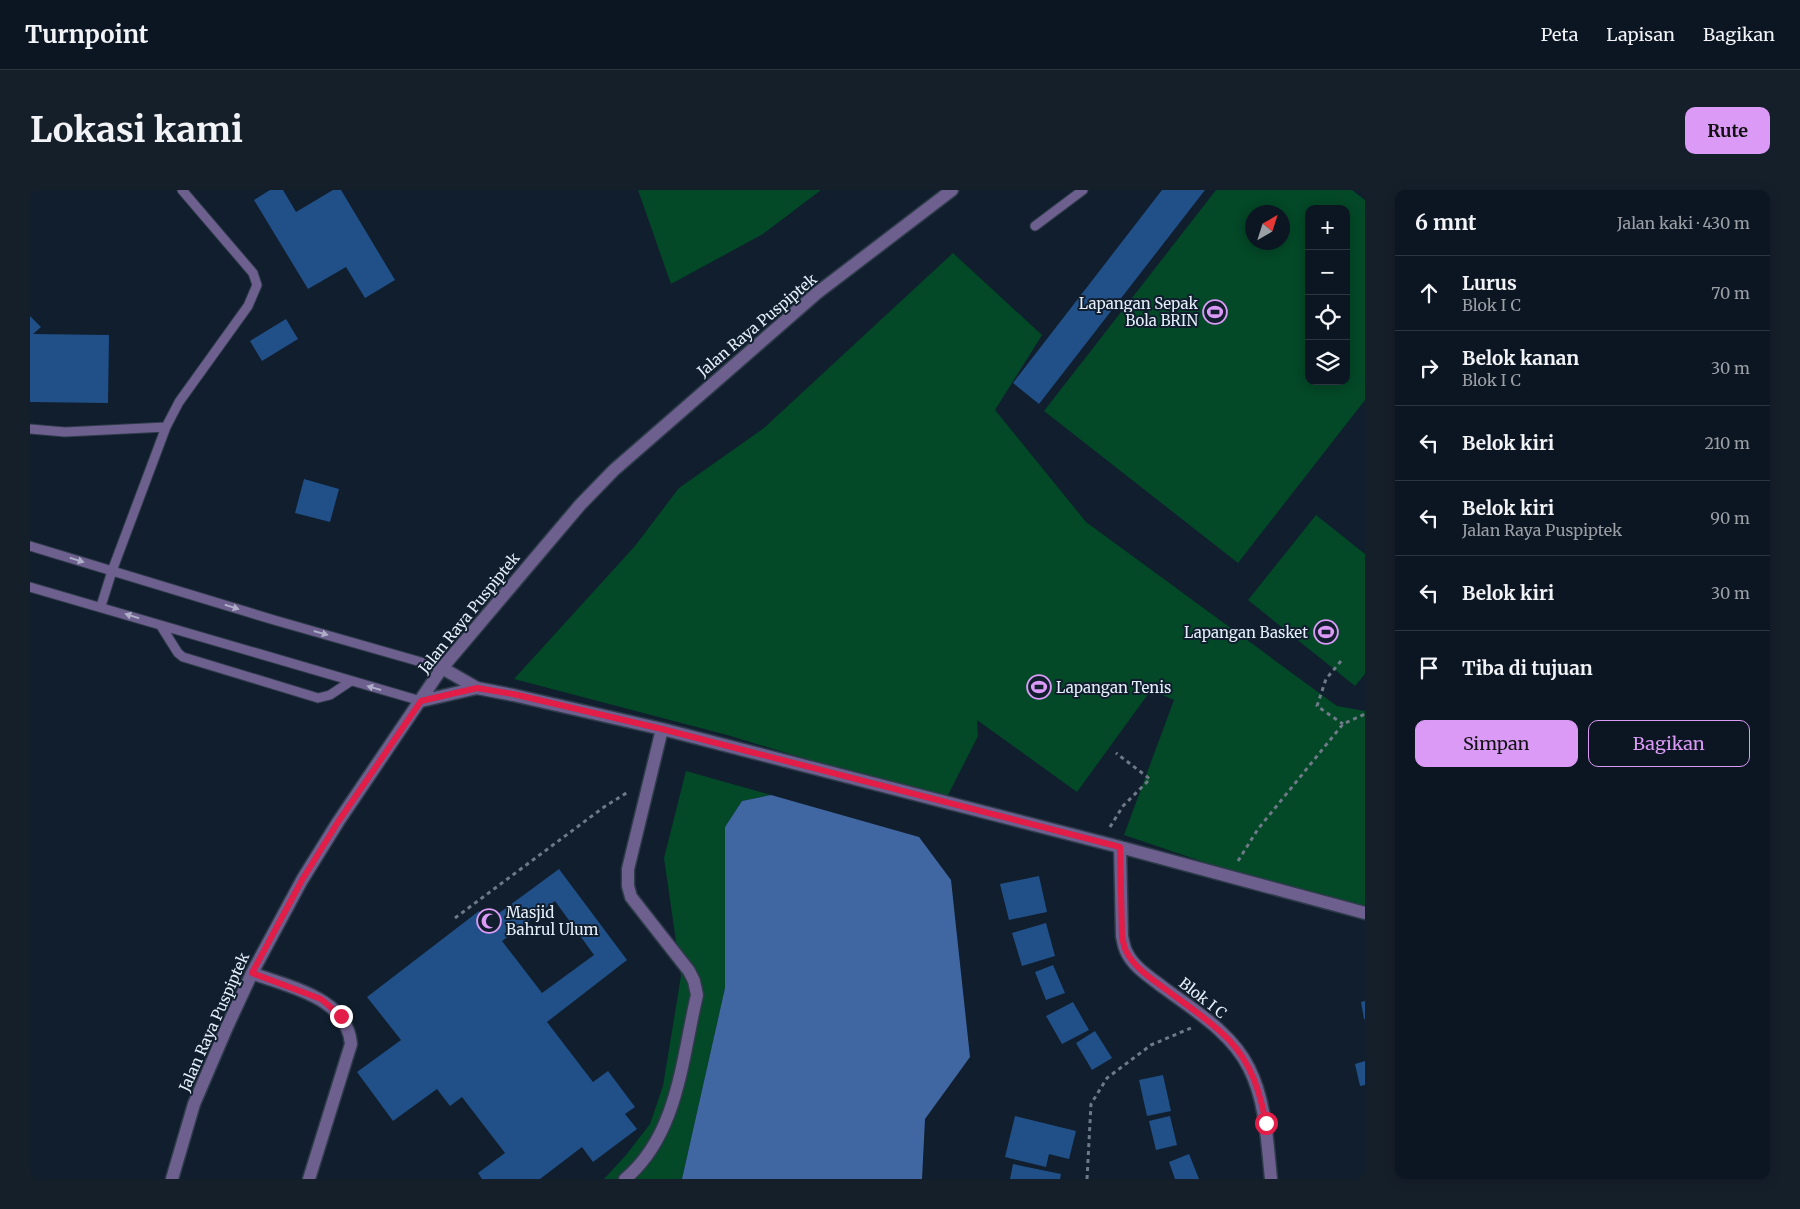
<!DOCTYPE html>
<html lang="id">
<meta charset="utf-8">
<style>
body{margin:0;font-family:Merriweather,serif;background:#151f2a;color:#f1f3f6}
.controls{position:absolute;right:15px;top:15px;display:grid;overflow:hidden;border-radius:10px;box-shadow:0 2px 12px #0003}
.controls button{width:45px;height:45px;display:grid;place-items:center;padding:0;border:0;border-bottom:1px solid #2c3540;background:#0c1622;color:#f1f3f6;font:25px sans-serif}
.compass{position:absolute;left:1215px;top:15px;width:45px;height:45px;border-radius:50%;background:#0c1622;box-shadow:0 2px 12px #0003;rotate:39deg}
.stop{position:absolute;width:15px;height:15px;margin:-11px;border:4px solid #e11d48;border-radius:50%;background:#fff}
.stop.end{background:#e11d48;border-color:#fff;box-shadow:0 1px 5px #0008}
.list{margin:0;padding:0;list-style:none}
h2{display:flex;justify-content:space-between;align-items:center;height:65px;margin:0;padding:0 20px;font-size:21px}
h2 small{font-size:16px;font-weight:400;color:#9a9fa5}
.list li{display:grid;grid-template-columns:32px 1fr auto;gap:15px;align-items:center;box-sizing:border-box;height:75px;padding:0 20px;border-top:1px solid #2c3540}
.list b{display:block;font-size:19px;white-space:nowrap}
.list p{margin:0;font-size:16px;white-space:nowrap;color:#9a9fa5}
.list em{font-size:16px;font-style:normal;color:#9a9fa5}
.actions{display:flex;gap:10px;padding:15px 20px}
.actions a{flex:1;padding:11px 0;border:1px solid #da9af6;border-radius:10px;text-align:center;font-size:18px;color:#da9af6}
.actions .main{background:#da9af6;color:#111}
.icon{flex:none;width:28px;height:28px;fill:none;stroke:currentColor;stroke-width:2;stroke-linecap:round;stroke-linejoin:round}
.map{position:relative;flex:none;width:1335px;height:989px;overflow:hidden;border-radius:10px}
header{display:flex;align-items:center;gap:30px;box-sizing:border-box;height:70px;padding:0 25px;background:#0c1622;border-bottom:1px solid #2c3540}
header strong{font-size:24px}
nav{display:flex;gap:28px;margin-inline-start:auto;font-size:18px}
.intro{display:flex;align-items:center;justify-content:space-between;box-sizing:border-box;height:120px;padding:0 30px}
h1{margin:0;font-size:35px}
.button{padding:12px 22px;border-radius:10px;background:#da9af6;color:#111;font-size:18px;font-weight:700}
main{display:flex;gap:30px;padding:0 30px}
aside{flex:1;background:#0c1622;border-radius:10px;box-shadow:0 2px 12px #0003}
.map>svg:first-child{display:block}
.green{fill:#034827;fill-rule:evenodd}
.water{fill:#4167a3}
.building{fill:#205087;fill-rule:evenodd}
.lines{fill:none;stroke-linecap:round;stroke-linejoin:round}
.service-casing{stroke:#2e3b4a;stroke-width:11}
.minor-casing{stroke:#2e3b4a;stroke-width:15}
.path{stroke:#6e7a88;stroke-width:3;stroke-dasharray:4 4;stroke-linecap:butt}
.service{stroke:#6d5f8e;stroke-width:9}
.minor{stroke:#6d5f8e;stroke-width:12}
.oneway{fill:#aeaec9}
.route{stroke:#e11d48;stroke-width:6}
.labels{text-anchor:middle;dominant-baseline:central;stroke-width:4;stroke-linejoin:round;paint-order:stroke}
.poi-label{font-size:15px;fill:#e4eef9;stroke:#101e2e;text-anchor:end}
.street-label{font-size:15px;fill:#e4eef9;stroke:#101e2e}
</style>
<header>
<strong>Turnpoint</strong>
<nav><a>Peta</a><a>Lapisan</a><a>Bagikan</a></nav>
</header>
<div class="intro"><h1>Lokasi kami</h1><a class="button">Rute</a></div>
<main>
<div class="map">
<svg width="1335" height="989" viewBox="0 0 1335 989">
<rect width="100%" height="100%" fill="#101e2e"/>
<path class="green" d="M608,0H791L733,44L641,94Z
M1186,0H1322L1335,10V210L1208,373L1014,221ZM1279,19H1316V191H1279ZM1222,22H1252V52H1222Z
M923,63L1012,145L965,220L1056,332L1307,516L1335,521V727L1094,645L1144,510L1121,500L1047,602L947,530L948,546L915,611L697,545L484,489L605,356L649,298L734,238Z
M1286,325L1335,364V484L1325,496L1218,410Z
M656,581L741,605L712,611L695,637V798L652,989H574L596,965L620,934L633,896L651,786L634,668Z"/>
<path class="water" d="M741,605L889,647L921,690L940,867L895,929L892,989H652L695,798V637L712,611Z"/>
<path class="building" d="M240,0H253L266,22L303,0H311L365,90L335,108L316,77L278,99L224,10Z
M1132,0H1175L1009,214L983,193Z
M0,126L11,137L3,144L79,145L78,213L0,212Z
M256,129L268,149L232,171L220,151Z
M274,289L309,299L300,332L265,323Z
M529,679L597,770L517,832L563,892L578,881L605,917L595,924L607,939L563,972L552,957L510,989H452L448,983L475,963L432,907L420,916L407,899L363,931L327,882L371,850L337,807L449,721L457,732ZM525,711L564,765L512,803L472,751Z
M1009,686L1017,722L979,730L970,694Z
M1016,733L1025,766L992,776L982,743Z
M1023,775L1035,803L1016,810L1005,782Z
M1335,811V829H1334L1331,812Z
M1043,812L1059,840L1032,854L1016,826Z
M1065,841L1082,868L1062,880L1046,853Z
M1335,871V895L1330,896L1325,874Z
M1133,885L1141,921L1117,926L1109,890Z
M985,926L1046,941L1039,969L1019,964L1016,977L975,967Z
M1140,926L1147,955L1126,960L1119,931Z
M1159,964L1169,989H1145L1139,972Z
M983,974L1031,984L1030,989H980Z"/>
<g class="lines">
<g class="service-casing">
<path id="service" d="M1005,36L1053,0
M0,239L35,242L136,237
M0,356L244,430L412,478
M0,397L391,511
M71,416L82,381L136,237L149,212L218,116L227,95L223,83L152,0
M131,436L148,463L153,467L288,508L300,505L321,491"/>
</g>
<g class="minor-casing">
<path id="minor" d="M412,478L447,498L483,505L632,539L1090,657L1335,723
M391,511L447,498
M1090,657L1092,746C1093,751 1094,757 1096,761C1103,777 1120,787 1134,798C1164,820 1202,843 1219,878C1236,912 1237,951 1241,989
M222,783C258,797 317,807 321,854L279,989
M142,989L164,914L197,837L222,783L272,690L308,632L412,478L550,315L584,280L787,103L922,0
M595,989C648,945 652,868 667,805L664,791L659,781L601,707L598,696V679L632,539"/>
</g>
<path class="path" d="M1311,471L1296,489L1287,516L1313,534
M1080,637L1093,616L1120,589L1086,563
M1208,671L1228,639L1313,534L1335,524
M425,728L574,617L598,602
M1057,989L1061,914L1077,888L1121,855L1161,838"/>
<use href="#service" class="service"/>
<use href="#minor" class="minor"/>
</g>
<defs><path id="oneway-solid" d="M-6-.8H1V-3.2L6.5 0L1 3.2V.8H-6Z" transform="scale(1.25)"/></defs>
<g class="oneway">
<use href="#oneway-solid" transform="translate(47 370) rotate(17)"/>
<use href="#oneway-solid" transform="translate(202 417) rotate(17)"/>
<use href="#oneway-solid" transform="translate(102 426) rotate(-162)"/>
<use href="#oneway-solid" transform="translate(291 443) rotate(16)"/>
<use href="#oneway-solid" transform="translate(344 498) rotate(-164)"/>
</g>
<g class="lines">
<path class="route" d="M311,826L291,809L222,783L272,690L308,632L391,511L447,498L483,504L632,539L1090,657L1092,746C1093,751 1094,757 1096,761C1104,777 1120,788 1134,798C1156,815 1180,830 1199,850C1222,874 1230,903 1236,933"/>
</g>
<defs>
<g id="stadium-ring" transform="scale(1.25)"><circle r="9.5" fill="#101e2e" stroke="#da9af6" stroke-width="1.5"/><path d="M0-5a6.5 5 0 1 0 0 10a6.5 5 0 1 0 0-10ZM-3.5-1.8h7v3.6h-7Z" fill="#da9af6"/></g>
<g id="mosque-ring" transform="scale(1.25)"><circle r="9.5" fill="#101e2e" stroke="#da9af6" stroke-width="1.5"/><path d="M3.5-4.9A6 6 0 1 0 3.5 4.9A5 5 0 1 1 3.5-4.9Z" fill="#da9af6"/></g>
</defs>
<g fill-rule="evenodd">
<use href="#stadium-ring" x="1185" y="122"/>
<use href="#stadium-ring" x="1296" y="442"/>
<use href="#stadium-ring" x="1009" y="497"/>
<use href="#mosque-ring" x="459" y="731"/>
</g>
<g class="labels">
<g class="poi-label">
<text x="1168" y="113">Lapangan Sepak<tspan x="1168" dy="17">Bola BRIN</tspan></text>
<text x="1278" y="442">Lapangan Basket</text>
<text x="1026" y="497" text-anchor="start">Lapangan Tenis</text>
<text x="476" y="722" text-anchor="start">Masjid<tspan x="476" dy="17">Bahrul Ulum</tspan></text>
</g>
<g class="street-label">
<text transform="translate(727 135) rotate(-40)">Jalan Raya Puspiptek</text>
<text transform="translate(439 423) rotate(-51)">Jalan Raya Puspiptek</text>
<text transform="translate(1173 808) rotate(38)">Blok I C</text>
<text transform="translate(184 832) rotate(-66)">Jalan Raya Puspiptek</text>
</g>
</g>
</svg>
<div class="controls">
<button>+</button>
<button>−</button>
<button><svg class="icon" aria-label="locate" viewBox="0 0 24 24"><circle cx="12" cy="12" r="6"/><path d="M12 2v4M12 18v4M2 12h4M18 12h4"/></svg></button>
<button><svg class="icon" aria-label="layers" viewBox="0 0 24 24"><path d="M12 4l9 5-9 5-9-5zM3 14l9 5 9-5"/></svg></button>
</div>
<svg class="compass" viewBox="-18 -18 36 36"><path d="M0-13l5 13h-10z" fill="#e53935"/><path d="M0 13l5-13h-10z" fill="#9a9fa5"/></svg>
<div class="stop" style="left:1236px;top:933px"></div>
<div class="stop end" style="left:311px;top:826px"></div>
</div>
<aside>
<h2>6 mnt<small>Jalan kaki · 430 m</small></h2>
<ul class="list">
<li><svg class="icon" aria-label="ahead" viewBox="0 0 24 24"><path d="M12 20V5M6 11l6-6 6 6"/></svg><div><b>Lurus</b><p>Blok I C</p></div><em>70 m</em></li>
<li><svg class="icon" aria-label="right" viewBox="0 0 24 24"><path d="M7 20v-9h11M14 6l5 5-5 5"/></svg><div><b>Belok kanan</b><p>Blok I C</p></div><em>30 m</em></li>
<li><svg class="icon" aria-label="left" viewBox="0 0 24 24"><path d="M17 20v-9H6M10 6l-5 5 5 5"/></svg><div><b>Belok kiri</b></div><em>210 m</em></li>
<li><svg class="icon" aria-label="left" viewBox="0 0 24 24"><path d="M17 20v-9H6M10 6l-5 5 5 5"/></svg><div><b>Belok kiri</b><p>Jalan Raya Puspiptek</p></div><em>90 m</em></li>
<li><svg class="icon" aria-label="left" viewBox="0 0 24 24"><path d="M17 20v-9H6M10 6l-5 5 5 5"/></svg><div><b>Belok kiri</b></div><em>30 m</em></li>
<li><svg class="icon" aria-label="arrive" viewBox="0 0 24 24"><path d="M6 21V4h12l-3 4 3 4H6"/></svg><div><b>Tiba di tujuan</b></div></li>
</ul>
<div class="actions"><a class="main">Simpan</a><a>Bagikan</a></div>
</aside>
</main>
